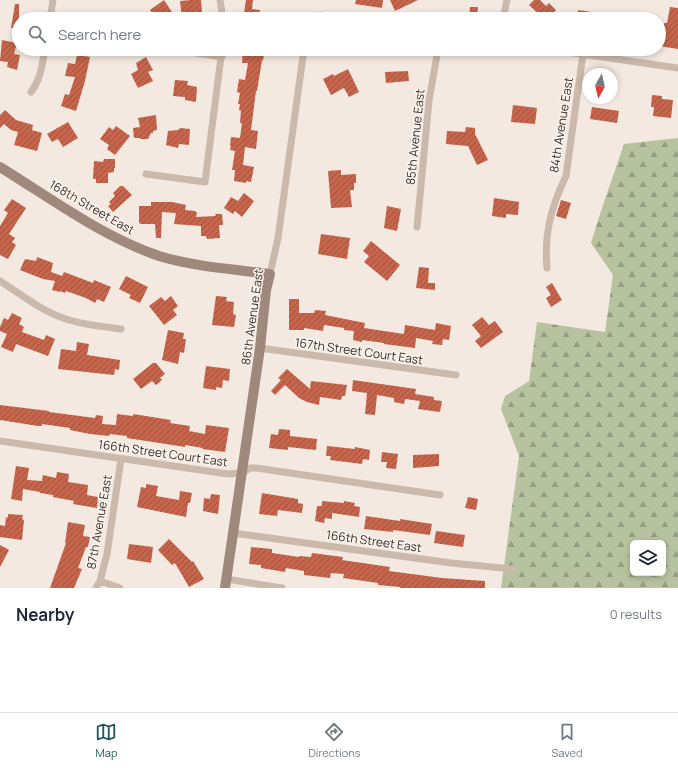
<!DOCTYPE html>
<style>
body{margin:0;font-family:Manrope,sans-serif;background:#f2f2f3;color:#1f2937}
.controls{position:absolute;right:12px;bottom:12px;display:grid;overflow:hidden;border-radius:6px;box-shadow:0 2px 6px #0003}
.controls button{width:36px;height:36px;display:grid;place-items:center;padding:0;border:0;border-bottom:1px solid #e0e1e3;background:#fff;color:#1f2937;font:20px sans-serif}
.compass{position:absolute;left:582px;top:68px;width:36px;height:36px;border-radius:50%;background:#fff;box-shadow:0 2px 6px #0003;rotate:188deg}
.list{margin:0;padding:0;list-style:none}
h2{display:flex;justify-content:space-between;align-items:center;height:52px;margin:0;padding:0 16px;font-size:17px}
h2 small{font-size:13px;font-weight:400;color:#747a83}
.icon{flex:none;width:22px;height:22px;fill:none;stroke:currentColor;stroke-width:2;stroke-linecap:round;stroke-linejoin:round}
.map{position:relative;flex:none;width:678px;height:588px;overflow:hidden}
.search{position:absolute;background:#fff;box-shadow:0 2px 6px #0003;left:12px;right:12px;top:12px;height:44px;display:flex;align-items:center;gap:10px;box-sizing:border-box;padding:0 14px;border-radius:22px;color:#747a83;font-size:15px}
.sheet{height:124px;background:#fff}
nav{display:flex;justify-content:space-around;align-items:center;box-sizing:border-box;height:56px;border-top:1px solid #e0e1e3;background:#fff;font-size:11px;color:#747a83}
nav a{display:grid;justify-items:center;gap:2px}
nav .on{color:#20575a}
.map>svg:first-child{display:block}
.forest{fill:url(#forest-firs);fill-rule:evenodd}
.building{fill:url(#building-hatch)}
.lines{fill:none;stroke-linecap:round;stroke-linejoin:round}
.street{stroke:#cbb9ab;stroke-width:7}
.secondary{stroke:#9f887c;stroke-width:10}
.labels{text-anchor:middle;dominant-baseline:central;stroke-width:3;stroke-linejoin:round;paint-order:stroke}
.street-label{font-size:12px;fill:#392e2a;stroke:#faf3ec}
</style>
<div class="map">
<svg width="678" height="588" viewBox="0 0 678 588">
<defs>
<pattern id="forest-firs" width="22" height="20" patternUnits="userSpaceOnUse"><rect width="22" height="20" fill="#b7c29f"/><path d="M5 1l3.5 6h-7zM16 11l3.5 6h-7z" fill="#969e82"/></pattern>
<pattern id="building-hatch" width="6" height="6" patternUnits="userSpaceOnUse"><rect width="6" height="6" fill="#c3664d"/><path d="M-1 1l2-2M0 6l6-6M5 7l2-2" fill="none" stroke="#9f5440"/></pattern>
</defs>
<rect width="100%" height="100%" fill="#f3e9e0"/>
<path class="forest" d="M678,138V588H501L519,456L501,409L505,396L529,381L537,322L605,332L613,275L591,243L601,211L624,144ZM633,543H663V573H633Z"/>
<path class="building" d="M164,0L174,15L167,19H156L150,10Z
M191,0H201L202,12L192,13V19H182L180,1Z
M246,0H253L252,9L260,10L258,19H243Z
M356,0H383L382,8L355,4Z
M390,0H418L395,11Z
M534,0H540L546,6L549,3L556,10L548,19H544L529,5Z
M15,4H19V29L11,28Z
M470,7H478L477,19L469,18Z
M670,7L678,8V49L659,46L660,37L661,33H662L664,23H667Z
M578,10L613,15V19H576Z
M2,40L17,43L14,54L20,55L17,70L7,67L8,62L0,61Z
M243,49H265L263,61L262,60L257,91H256L251,130L258,131L256,149L245,147L243,165L254,167L251,182L246,181V183L234,181L235,170H232L235,151L230,150L231,146H230L231,137L240,138L242,123H240L241,111L239,110L240,104H238L240,93L237,92L239,79L245,80L248,63H242Z
M77,55L90,57L85,81L76,111L61,106L65,94L69,95L75,77L65,76L68,63L75,64Z
M146,57L153,70L148,72L153,81L138,88L131,74L138,70L136,63Z
M348,69L359,92L349,97L344,88L331,95L323,79L333,74L334,76Z
M408,71L409,81L386,83L385,72Z
M175,80L188,81L187,85L197,87L196,102L185,100V97L173,96Z
M652,95L662,96V99L673,100L671,118L653,116L654,107H651Z
M513,105L537,108L535,124L511,122Z
M592,107L619,111L617,123L590,119Z
M5,110L16,120L33,125L32,130L42,133L37,151L14,145L18,132L11,130L4,124L0,128V115Z
M156,115L157,130L153,131V133H151L148,139H140V138H134L133,128L140,127L138,118Z
M68,122L78,138L63,147L58,139L52,142L47,134Z
M116,126L130,136L115,155L107,149L109,145L100,139L109,127L113,130Z
M466,127L475,128V134L488,160L477,165L468,146L446,144L447,131L465,132Z
M180,128L190,129L189,145L179,144L178,148L166,145L168,131L178,130Z
M104,159H115V168H114V172L108,173V183H96V179H93L94,161L103,162Z
M341,170V175L356,174V183H354V190H350L352,207L331,208L328,171Z
M120,186H123L132,195L113,212L108,206L111,204L109,202L115,196L113,193Z
M244,193L254,201L242,217L235,211L233,214L224,208L231,197L238,201Z
M494,198L519,202L518,215L506,214V218L492,216Z
M12,199L26,208L9,234L15,238L12,242L16,245L8,259L0,255V226L8,213L4,210Z
M561,200L571,203L566,219L556,216Z
M151,202H172L186,205L185,210L195,211L197,213L196,217L216,216L215,214H222L223,225H219L220,238L207,239L206,236H201V226L174,224L176,213L162,212L161,238H156L155,224H141L139,223V206H151Z
M387,206L401,209L397,231L384,228Z
M321,234L350,238L347,259L318,254Z
M371,241L400,265L387,281L364,262L369,256L363,251Z
M37,257L53,263L51,272L62,276L64,272L93,283L94,280L111,287L104,302L97,299L95,303L86,298L66,291L65,293L60,291V292L52,290L55,281L43,279L20,270L25,259L36,261Z
M419,267L429,268L428,283H435V290L416,288Z
M126,276L148,287L140,303L129,298L131,295L119,289Z
M552,283L562,300L551,307L546,298L551,295L546,287Z
M171,296L178,306L173,310L177,315L164,325L149,306L161,297L165,301Z
M216,296L227,297L226,301L234,302L233,314L236,315L234,327L212,325Z
M289,299H299V313H314L315,310L326,311L325,315L365,323L364,328L404,334L405,325L435,330L436,323L451,326L449,340L443,339L442,345L432,344L433,341L416,338L415,348L384,344V343L362,340V342L353,340L354,331L344,330V328L324,325L323,331L304,328V330H289Z
M12,313L22,318L19,324L24,327L22,332L44,340L46,335L55,339L48,356L16,344L13,352L1,347L7,334L0,331V327L4,318L8,320Z
M482,317L489,325L495,321L503,332L481,348L475,341L481,336L472,325Z
M168,330L184,333L183,339H186L184,353L180,352L178,364L162,360Z
M77,342L89,344L87,355L120,360L119,370L115,369L114,375L58,369L61,349L76,351Z
M153,363H156L165,374L160,378L162,380L156,385L152,381L141,389L133,379Z
M206,366L230,369L229,381L223,380L222,388L216,387V390L203,388Z
M287,369L310,389L311,381L347,385L345,396H342L341,400L320,397L319,405L307,402L299,398L285,385L275,395L271,391L281,380L278,378Z
M353,380L416,389L415,394L434,397V400L442,401L440,412L418,409L420,401L405,399L404,404L394,402V398L377,395L375,415L365,414L367,393L352,391Z
M0,405L49,411V412L95,418L96,415L103,416L102,424L116,425L117,414L133,416V414L171,420L170,423L190,426L189,431L205,434L206,425L229,428L225,452L202,449L203,448L185,445V447L127,438V436L110,434L109,436L90,434L70,430V428L42,424V426H38L0,420Z
M279,429L290,430V436L317,439L316,450L288,447V450L269,448L271,434L278,435Z
M327,446L355,449V447L370,450L369,460L363,459L362,464L330,460L331,456H326Z
M382,452L398,454L396,469L386,468L387,462H381Z
M439,454V466L413,468V455Z
M16,466L29,468L27,480L42,481L43,475L56,478L57,472L69,474L68,482L88,485L87,495L98,497L97,508L73,504L74,501L53,497V495L40,493V492L23,489L22,501L11,499Z
M146,484L158,486L156,496L179,500L180,491L192,493L190,503H188L186,517L137,507L141,487L146,488Z
M262,493L298,499V503L303,504L302,513L278,510L277,516L259,514Z
M211,494L220,495L218,514L203,511L204,498L210,499Z
M468,497L478,499L476,510L465,508Z
M322,501L344,503V501L355,503L354,506L360,507L359,517L332,513V519L325,518L324,523L315,521L317,506H322Z
M8,514L23,515L22,519L24,520L22,540L0,537V525L5,526L6,517L8,518Z
M366,516L400,521V519L432,524L430,535L393,530V532L364,529Z
M68,522L85,525L83,536L90,537L88,547H86L78,568L82,569L74,588H50L66,543H65Z
M436,531L465,535L463,547L434,543Z
M169,539L192,562L193,561L204,579L189,587L175,563L172,565L158,550Z
M129,544L153,547L151,563L127,559Z
M0,545L9,550L0,567Z
M251,547L272,549V553L299,557V556L311,557L312,553L343,557L342,560L390,567L389,571L442,578L485,581V588H400V587L378,585V583L343,578L344,574L331,573L330,578L304,575V571L286,568L285,572L261,568V565L249,564Z"/>
<g class="lines">
<path class="street" d="M220,0L223,19
M50,19L53,0
M313,19L320,15L347,19
M503,19L507,0
M547,49L678,68
M178,50L222,57
M31,92C41,79 42,65 45,49
M146,174L205,182L222,49
M417,227L429,101L438,49
M547,268C544,234 551,207 566,176L583,54
M270,274L278,238L304,49
M0,281C21,294 40,310 63,318C81,325 102,326 121,329
M260,348L456,375
M0,441L228,474L242,473L250,468H256L440,495
M233,533L451,563L513,569
M226,579L282,588
M100,581L120,588
M96,588L100,581L107,554L121,459"/>
<path class="secondary" d="M0,167C52,199 101,236 159,256C195,267 234,269 270,274L266,290L260,348L225,588"/>
</g>
<g class="labels">
<g class="street-label">
<text transform="translate(561 125) rotate(-81)">84th Avenue East</text>
<text transform="translate(415 137) rotate(-84)">85th Avenue East</text>
<text transform="translate(92 207) rotate(30)">168th Street East</text>
<text transform="translate(252 317) rotate(-82)">86th Avenue East</text>
<text transform="translate(359 351) rotate(8)">167th Street Court East</text>
<text transform="translate(163 453) rotate(8)">166th Street Court East</text>
<text transform="translate(99 522) rotate(-80)">87th Avenue East</text>
<text transform="translate(374 541) rotate(8)">166th Street East</text>
</g>
</g>
</svg>
<div class="controls">
<button><svg class="icon" aria-label="layers" viewBox="0 0 24 24"><path d="M12 4l9 5-9 5-9-5zM3 14l9 5 9-5"/></svg></button>
</div>
<svg class="compass" viewBox="-18 -18 36 36"><path d="M0-13l5 13h-10z" fill="#e53935"/><path d="M0 13l5-13h-10z" fill="#747a83"/></svg>
<div class="search"><svg class="icon" aria-label="search" viewBox="0 0 24 24"><circle cx="10" cy="10" r="6"/><path d="M15 15l6 6"/></svg>Search here</div>
</div>
<section class="sheet">
<h2>Nearby<small>0 results</small></h2>
<ul class="list">
</ul>
</section>
<nav>
<a class="on"><svg class="icon" aria-label="map" viewBox="0 0 24 24"><path d="M3 6l6-2 6 2 6-2v14l-6 2-6-2-6 2zM9 4v14M15 6v14"/></svg>Map</a>
<a><svg class="icon" aria-label="directions" viewBox="0 0 24 24"><path d="M12 3l9 9-9 9-9-9zM9 14v-3h6M13 9l2 2-2 2"/></svg>Directions</a>
<a><svg class="icon" aria-label="saved" viewBox="0 0 24 24"><path d="M7 4h10v16l-5-4-5 4z"/></svg>Saved</a>
</nav>
